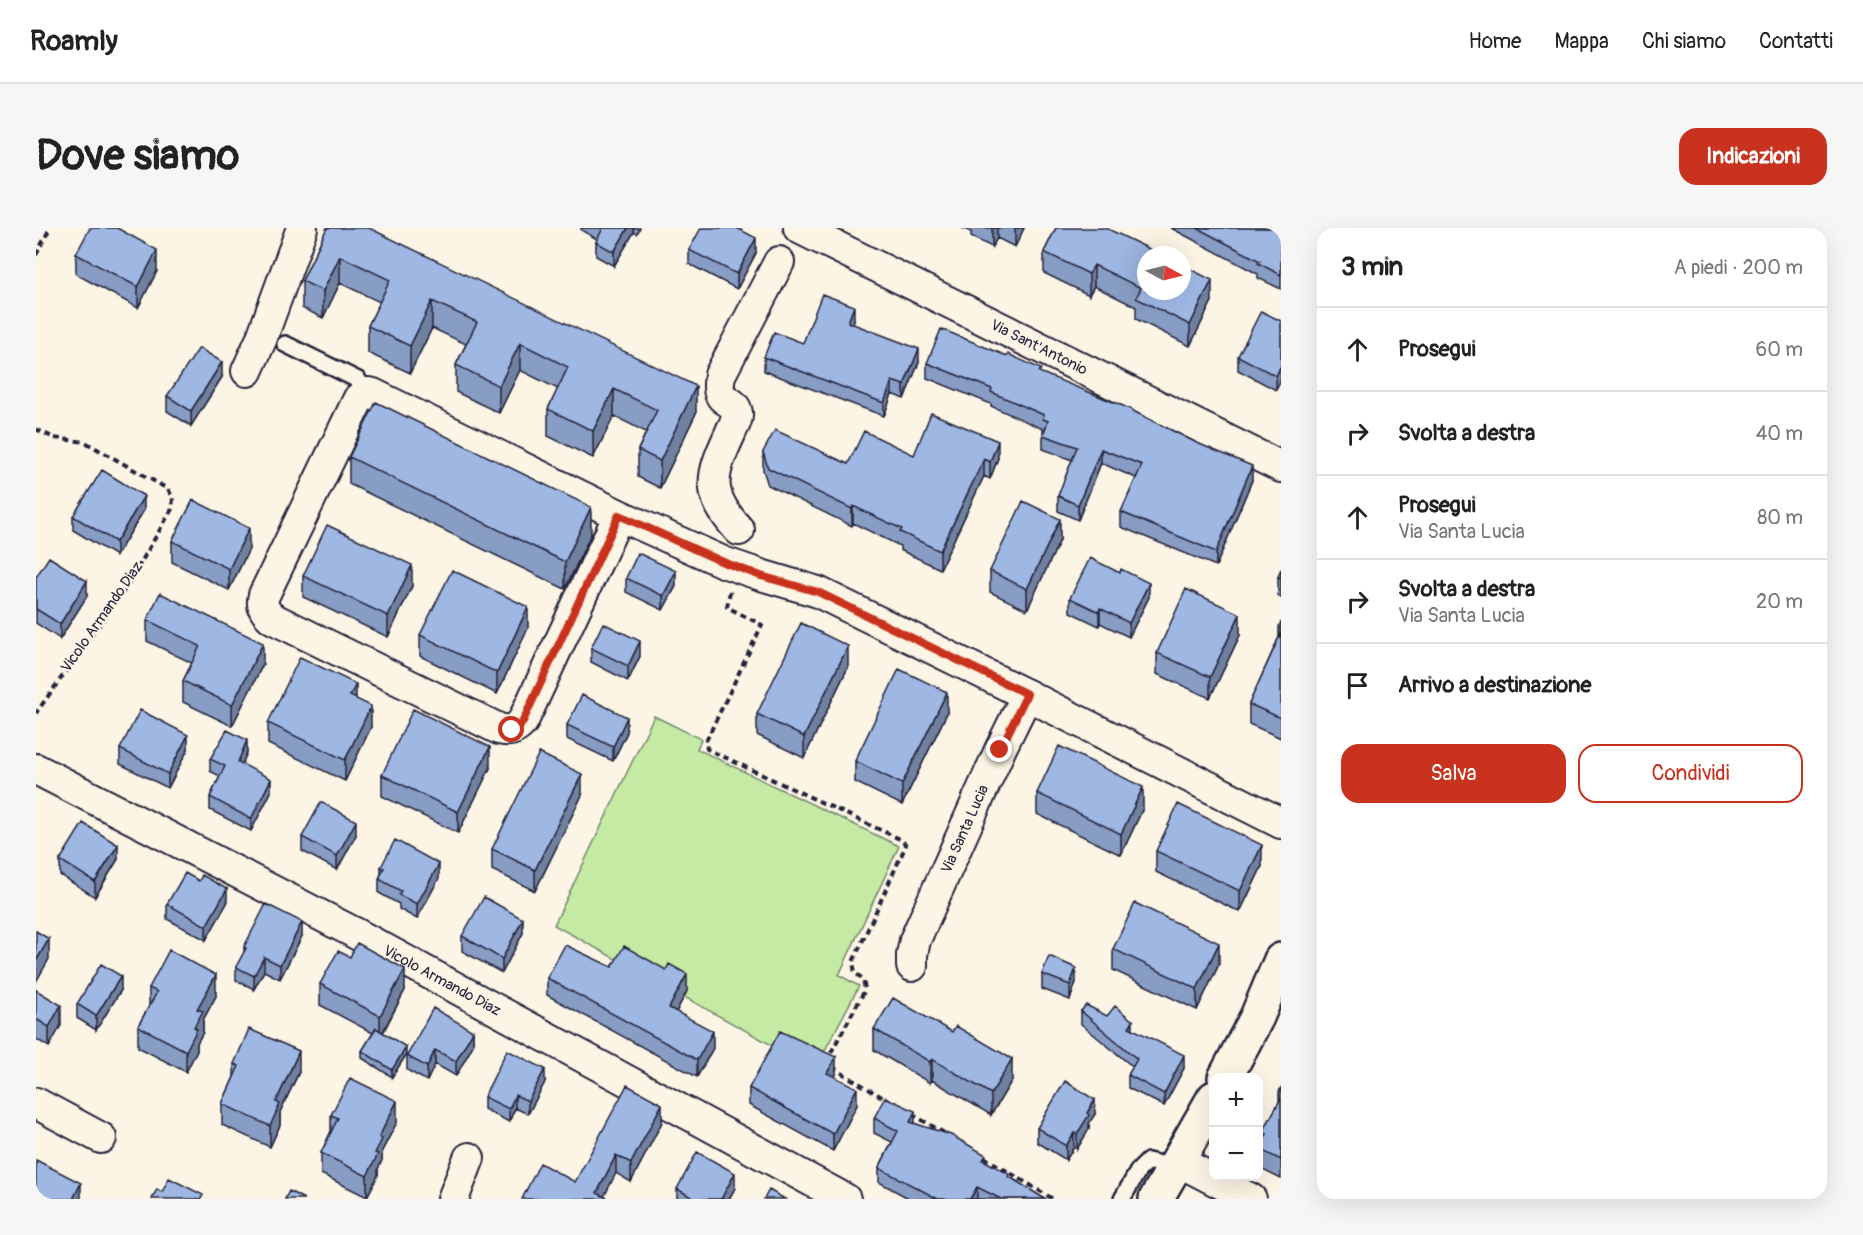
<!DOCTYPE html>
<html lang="it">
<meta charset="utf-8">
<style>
body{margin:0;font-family:Pangolin,sans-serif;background:#f6f6f6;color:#222}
.controls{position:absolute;right:18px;bottom:18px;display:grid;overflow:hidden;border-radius:12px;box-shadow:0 6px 24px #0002}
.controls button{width:54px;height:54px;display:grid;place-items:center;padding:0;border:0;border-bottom:2px solid #e0e0e0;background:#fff;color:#222;font:30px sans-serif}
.compass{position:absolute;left:1101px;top:18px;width:54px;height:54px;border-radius:50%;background:#fff;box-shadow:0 6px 24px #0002;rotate:97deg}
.stop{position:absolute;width:18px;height:18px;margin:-14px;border:4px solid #c8321e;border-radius:50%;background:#fff}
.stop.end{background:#c8321e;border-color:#fff;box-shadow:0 2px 6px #0008}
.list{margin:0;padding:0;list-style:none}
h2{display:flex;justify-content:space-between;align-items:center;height:78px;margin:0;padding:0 24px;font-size:26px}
h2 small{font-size:20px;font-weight:400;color:#767676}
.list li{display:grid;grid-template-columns:39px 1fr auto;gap:18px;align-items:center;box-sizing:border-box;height:84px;padding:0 24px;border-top:2px solid #e0e0e0}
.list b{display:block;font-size:22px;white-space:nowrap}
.list p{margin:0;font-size:20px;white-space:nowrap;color:#767676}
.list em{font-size:20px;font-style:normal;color:#767676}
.actions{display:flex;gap:12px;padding:18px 24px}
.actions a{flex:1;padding:14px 0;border:2px solid #c8321e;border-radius:18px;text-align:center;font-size:21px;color:#c8321e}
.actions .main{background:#c8321e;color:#fff}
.icon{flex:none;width:33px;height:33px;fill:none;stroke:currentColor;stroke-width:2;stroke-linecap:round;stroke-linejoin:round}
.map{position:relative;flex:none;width:1245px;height:971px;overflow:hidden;border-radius:18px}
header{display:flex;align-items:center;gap:36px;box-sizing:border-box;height:84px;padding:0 30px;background:#fff;border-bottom:2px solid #e0e0e0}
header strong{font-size:28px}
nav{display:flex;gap:33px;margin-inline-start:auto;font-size:21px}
.intro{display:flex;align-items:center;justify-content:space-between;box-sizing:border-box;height:144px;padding:0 36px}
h1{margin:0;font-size:42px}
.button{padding:15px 27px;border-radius:18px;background:#c8321e;color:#fff;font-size:21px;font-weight:700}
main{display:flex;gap:36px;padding:0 36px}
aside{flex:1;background:#fff;border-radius:18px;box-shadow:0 6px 24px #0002}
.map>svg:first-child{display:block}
.green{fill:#c5eaa4;stroke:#748670;stroke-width:1.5}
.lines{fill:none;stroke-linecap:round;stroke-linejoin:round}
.lane-casing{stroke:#22223b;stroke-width:20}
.street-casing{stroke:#22223b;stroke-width:34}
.secondary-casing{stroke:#22223b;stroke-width:38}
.path{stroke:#22223b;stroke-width:4;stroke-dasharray:6 4.5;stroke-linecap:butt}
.lane{stroke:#fcf5e5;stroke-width:15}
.street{stroke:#fcf5e5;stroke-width:30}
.secondary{stroke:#fcf5e5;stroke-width:33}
.wall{fill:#889dc3;stroke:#22223b;stroke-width:1.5}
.shaded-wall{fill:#6f809f;stroke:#22223b;stroke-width:1.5}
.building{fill:#9eb7e3;stroke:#22223b;stroke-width:1.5}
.route{stroke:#c8321e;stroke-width:8}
.labels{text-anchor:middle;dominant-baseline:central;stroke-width:5;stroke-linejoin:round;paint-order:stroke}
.street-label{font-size:15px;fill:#22223b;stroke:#fcf5e5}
</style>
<header>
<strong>Roamly</strong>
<nav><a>Home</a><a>Mappa</a><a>Chi siamo</a><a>Contatti</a></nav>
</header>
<div class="intro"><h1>Dove siamo</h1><a class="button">Indicazioni</a></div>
<main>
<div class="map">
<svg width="1245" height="971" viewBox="0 0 1245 971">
<rect width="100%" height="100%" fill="#fcf5e5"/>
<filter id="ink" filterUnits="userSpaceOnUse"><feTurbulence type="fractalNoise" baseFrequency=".0167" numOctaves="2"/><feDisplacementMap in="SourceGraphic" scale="12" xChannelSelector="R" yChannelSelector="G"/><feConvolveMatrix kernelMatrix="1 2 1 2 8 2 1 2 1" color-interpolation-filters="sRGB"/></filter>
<g filter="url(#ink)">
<path class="green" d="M618,488L665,511L661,521L863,618L803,747L823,758L779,841L518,697Z"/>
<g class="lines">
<g class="lane-casing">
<path id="lane" d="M249,116L322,152L332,165
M1086,971L1102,943L1112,933L1124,936L1137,943"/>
</g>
<g class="street-casing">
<g id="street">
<path id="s1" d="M763,0L1245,239"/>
<path d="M211,143L225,112L266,0"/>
<path d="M583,287L487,493C480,502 474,504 463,501L236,390C228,383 225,378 228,367L323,170L332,165L337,166L583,287L687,334L725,347L782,364L991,467L1245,595"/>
<path d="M703,302C670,266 674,249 694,206C696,200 702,192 701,185C698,167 678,180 684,147L743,34"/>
<path id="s2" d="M0,541L317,704L809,971"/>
<path id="s3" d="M876,738V727L879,712L964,522L991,467"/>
<path d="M0,875L65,910"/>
<path d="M1142,933L1215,971"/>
<path d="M417,971L433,930"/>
</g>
</g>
<g class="secondary-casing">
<path id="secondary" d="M1189,850L1221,789L1245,732
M1120,971L1178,870"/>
</g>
<path class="path" d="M0,27L14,0
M0,201L18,210L49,214L132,261L137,270L136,281L90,360L0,485
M694,363L691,379L726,397L670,513L671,521L866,612L870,617L817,734L819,745L827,751L829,762L792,830
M796,839L851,872
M876,886L908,905
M948,929L1017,971"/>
<use href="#lane" class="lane"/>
<use href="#street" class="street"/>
<use href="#secondary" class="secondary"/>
</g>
<path class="wall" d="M291,0L660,185L624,260L602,249V222L610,204L578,188L557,230L512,208V181L522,161L484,142L463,185L420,164V137L430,116L396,100L374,145L332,125V98L344,74L304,55L287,90L266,80V53Z
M545,0H604L601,6L598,4L578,38L560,28V14L561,11L545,2Z
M926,0H988L979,19L961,10L956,19L935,9V4Z
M1020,0L1176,73L1154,118L1100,91V79L1058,58L1053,67L1008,45V24Z
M1135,0H1240L1245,3V61L1222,50V46Z
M653,22L720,25L701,61L653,36Z
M40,26L121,43L102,80L40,46Z
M818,92L816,96L883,134L868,171L856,166L848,188L728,143V129L767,115Z
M1245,93V152L1240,162L1202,142V128Z
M891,135L1005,145L1097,184L1216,252L1180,338L1085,299V284L1100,250L1065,235L1042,292L1022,283V268L1036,232L1007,221V201L955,178V176L891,150Z
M186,149L155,198L131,183V168Z
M727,224L812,236L878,227L962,230L954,251L948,248L904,341L864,322V318L817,295L816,298L732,257L727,242Z
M313,229L555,306L529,361L313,256Z
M108,282L80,328L37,302V288Z
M1024,312L991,382L954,364V343Z
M136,313L213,321L193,362L136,334Z
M1245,341V370L1242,368V349Z
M267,348L376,358L352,409L267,369Z
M0,349L51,368L24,411L0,395Z
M590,350L640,358L627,382L590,364Z
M1113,369L1093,409L1064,395L1063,398L1034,384V370Z
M111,392L227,436L196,498L147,474V453L156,435L111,413Z
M1245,394V510L1213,496V476L1243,409V398Z
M492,400L461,466L384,428V407Z
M1204,407L1174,470L1121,446V425Z
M555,420L604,428L592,453L555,434Z
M812,439L768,530L721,507V486Z
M320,470L335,499L309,553L232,516V495Z
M911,485L866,577L819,554V533Z
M531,497L591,504L577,533L531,511Z
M84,521H152L132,560L84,536Z
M211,524L206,536L235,564L215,603L174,582V569L184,548L174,543V531Z
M454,540L422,605L346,568V547Z
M1001,565L1107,580L1085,627L1001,586Z
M546,567L499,663L456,642V621Z
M320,607L301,642L266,623V609Z
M1120,623L1226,638L1204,684L1120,644Z
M82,631L59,669L24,647V632Z
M345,639L403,650L381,691L363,681V676L343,665V651L345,646Z
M191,675L170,712L131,691V676Z
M487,705L466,745L426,723V708Z
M266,708L244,751L228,743L218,761L200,752V739L208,725V719Z
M1077,721L1183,736L1161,782L1077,742Z
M576,739L651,763L640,784L677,820L661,849L511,767V750Z
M1006,746L1040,754L1034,772L1006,761Z
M284,756L369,762L347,805L370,827L356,849L326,830V823L337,805L284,777Z
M113,760L180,768L167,792V804L161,815V822L150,844L102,819V798L113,778Z
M0,762L25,797L13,819L0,811Z
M85,762L60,802L41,790V776Z
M1045,783L1097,801L1148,840L1128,878L1092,860V847L1097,839L1045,796Z
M838,801L976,852L955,887L896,852L894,855L838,822Z
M437,803V817L420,848L399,836L391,853L371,842V828Z
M198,836L263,844L244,884V897L234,919L186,897V876L198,849Z
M800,846L799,848L821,877L797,923L713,877V860Z
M509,854L492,886L479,880L473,894L448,881V869Z
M1245,859V951L1223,940V921L1227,913V904L1243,874V864Z
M1059,886L1053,895V901L1041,921L1038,919L1030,932L1001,914V900Z
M295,887L361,894L346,923V932L342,941V947L331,969L285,946V925L295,903Z
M838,890L879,895L950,934L1009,971H874L843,954V940L856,914L838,905Z
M626,894L595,954L580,945L539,954Z
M699,960L693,971H641V961Z"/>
<path class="shaded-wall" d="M592,0H598V4L578,38V24Z
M956,0H961V10L956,19Z
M979,0H988L979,19Z
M720,10V25L701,61V46Z
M121,22V43L102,80V59Z
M304,28V55L287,90V63Z
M1058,37V58L1053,67V46Z
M1176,52V73L1154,118V97Z
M396,73V100L374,145V118Z
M818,78V92L812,108V94Z
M484,115V142L463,185V158Z
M883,121V134L868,171V157Z
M186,134V149L155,198V183Z
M1245,137V152L1240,162V148Z
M856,153V166L848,188V175Z
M660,158V185L624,260V233Z
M578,161V188L557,230V203Z
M962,213V230L954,251V234Z
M1065,221V235L1042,292V277Z
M948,231V248L904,341V323Z
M1216,238V252L1180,338V324Z
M108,268V282L80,328V314Z
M817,278V295L816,298V281Z
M555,279V306L529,361V334Z
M1024,291V312L991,382V361Z
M213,300V321L193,362V341Z
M376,337V358L352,409V388Z
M640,343V358L627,382V368Z
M51,353V368L24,411V396Z
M1113,355V369L1093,409V395Z
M492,379V400L461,466V445Z
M1064,380V395L1063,398V384Z
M1204,386V407L1174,470V449Z
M604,413V428L592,453V438Z
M227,415V436L196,498V477Z
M812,418V439L768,530V509Z
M320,456V477L314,468Z
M911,464V485L866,577V556Z
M335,478V499L309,553V532Z
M591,489V504L577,533V519Z
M152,507V521L132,560V546Z
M211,512V524L202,547V534Z
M454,519V540L422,605V584Z
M546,546V567L499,663V642Z
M235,551V564L215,603V591Z
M1107,559V580L1085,627V606Z
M320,593V607L301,642V628Z
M82,617V631L59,669V654Z
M1226,617V638L1204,684V663Z
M403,636V650L381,691V676Z
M191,661V675L170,712V698Z
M487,691V705L466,745V731Z
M266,694V708L244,751V737Z
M13,711V731L0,754V733Z
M1183,715V736L1161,782V761Z
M228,729V743L218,761V748Z
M1040,740V754L1034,772V757Z
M369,741V762L344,809V788Z
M651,746V763L633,797V780Z
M180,747V768L167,792V804L161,815V822L150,844V823L158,799L161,781Z
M85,748V762L60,802V788Z
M25,777V797L13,819V799Z
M1097,793V805L1093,799Z
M437,803V817L420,848V833Z
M677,803V820L661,849V832Z
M370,819V827L356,849V842Z
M399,822V836L391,853V839Z
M263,823V844L244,884V897L234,919V898L240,874Z
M1148,827V840L1128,878V866Z
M800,829V846L791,861V845Z
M896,831V852L894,855V834Z
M976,831V852L955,887V866Z
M509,841V854L492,886V873Z
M821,860V877L797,923V906Z
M479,867V880L473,894V881Z
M1059,872V886L1053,895V901L1041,921V906L1051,885Z
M361,873V894L346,923V932L342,941V947L331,969V948L339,925L343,909Z
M626,876V894L595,954V935Z
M879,883V898L874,894Z
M1038,905V919L1030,932V918Z
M580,927V945L567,971L561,965Z
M699,945V960L693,971H685Z
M45,955V971H37Z
M941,959V971H934Z"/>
<path class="building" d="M54,0H81L121,22L102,59L40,26Z
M291,0H333L660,158L624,233L602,222L621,182L578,161L557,203L512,181L532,139L484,115L463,158L420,137L441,94L396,73L374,118L332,98L354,52L304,28L287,63L266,53Z
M567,0H592L578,24L560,14Z
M665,0H701L720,10L701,46L653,22Z
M1020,0H1070L1126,27H1110V63H1146V37L1176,52L1154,97L1100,70L1105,60L1058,37L1053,46L1008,24Z
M1161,0H1240L1245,3V47L1222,35L1224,33Z
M786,66L818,78L812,94L883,121L868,157L856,153L848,175L728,129L738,104L767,115Z
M1225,83L1245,93V137L1240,148L1202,128Z
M905,101L971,128L972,126L1005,141L1003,144L1097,182V183L1161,215L1216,238L1180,324L1085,284L1106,237L1065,221L1042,277L1022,268L1041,219L1007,207L1012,193L1007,191L1008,187L955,164L956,161L891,135Z
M163,120L186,134L155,183L131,168Z
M340,174L555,279L529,334L313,229Z
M895,185L962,213L954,234L948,231L904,323L864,304L866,301L817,278L816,281L732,240L727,224L739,202L812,236L828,203L878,227Z
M66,242L108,268L80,314L37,288Z
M157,272L213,300L193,341L136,313Z
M987,273L1024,291L991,361L954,343Z
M291,297L376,337L352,388L267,348Z
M602,325L640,343L627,368L590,350Z
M13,329L51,353L24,396L0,381V349Z
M1054,330L1084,345L1085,341L1113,355L1093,395L1064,380L1063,384L1034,370Z
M1245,341V350L1242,349Z
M416,342L492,379L461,445L384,407Z
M1150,361L1204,386L1174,449L1121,425Z
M124,365L227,415L196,477L147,453L164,418L111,392Z
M567,395L604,413L592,438L555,420Z
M765,395L812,418L768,509L721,486Z
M1245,405V490L1213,476Z
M264,429L320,456L314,468L335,478L309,532L232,495Z
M863,441L911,464L866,556L819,533Z
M546,467L591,489L577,519L531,497Z
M377,481L454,519L422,584L346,547Z
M104,482L152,507L132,546L84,521Z
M191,502L211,512L202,534L235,551L215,591L174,569L189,538L174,531Z
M1023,518L1107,559L1085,606L1001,565Z
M503,525L546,546L499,642L456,621Z
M285,574L320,593L301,628L266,609Z
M1142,576L1226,617L1204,663L1120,623Z
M47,595L82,617L59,654L24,632Z
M359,612L403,636L381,676L363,667L365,663L343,651L348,640L345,639Z
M149,645L163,653L166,647L191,661L170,698L131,676Z
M448,669L487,691L466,731L426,708Z
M1099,675L1183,715L1161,761L1077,721Z
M230,676L266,694L244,737L228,729L218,748L200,739L210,720L208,719Z
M0,703L13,711L0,733Z
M321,715L369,741L344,788L284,756L302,723L314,729Z
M529,717L576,739L588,718L630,742L633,736L651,746L633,780L677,803L661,832L511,750Z
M133,722L180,747L161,781L167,783L158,799L161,801L150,823L102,798L121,764L113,760Z
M1013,728L1040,740L1034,757L1006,746Z
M65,736L85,748L60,788L41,776Z
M0,762L25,777L13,799L0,791Z
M857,770L916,804L920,798L976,831L955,866L896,831L894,834L838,801Z
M1050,777L1071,788L1079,778L1097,793L1093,799L1148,827L1128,866L1092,847L1101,831L1045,783Z
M397,780L437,803L420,833L399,822L391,839L371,828Z
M340,800L370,819L356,842L326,823Z
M213,801L263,823L240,874L244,876L234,898L186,876L203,838L198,836Z
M744,803L800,829L791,845L821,860L797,906L713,860Z
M471,822L509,841L492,873L479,867L473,881L448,869Z
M314,850L361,873L343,909L346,911L339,925L342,926L331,948L285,925L302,890L295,887Z
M1029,853L1059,872L1051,885L1053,887L1041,906L1038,905L1030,918L1001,900Z
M591,857L626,876L595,935L580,927L561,965L573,971H486L504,935L539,954Z
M849,869L879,883L874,894L915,907L950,927L947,932L973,946L972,948L1009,971H965L941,959L934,971H902L843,940L862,903L838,890Z
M1245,870V932L1223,921L1231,906L1227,904Z
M661,924L699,945L685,971H659L641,961Z
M0,932L45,955L37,971H0Z
M133,950L167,967L165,971H116L121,961L126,964Z
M733,962L749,971H728Z
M253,963L268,971H249Z"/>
</g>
<g class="lines" filter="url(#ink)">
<path class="route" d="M476,502L483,500L487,493L583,287L687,334L725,348L782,364L991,466L964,522"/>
</g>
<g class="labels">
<g class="street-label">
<text stroke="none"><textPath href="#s1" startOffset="268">Via Sant'Antonio</textPath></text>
<text transform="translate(66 389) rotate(-55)">Vicolo Armando Diaz</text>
<text stroke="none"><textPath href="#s3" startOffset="148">Via Santa Lucia</textPath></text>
<text stroke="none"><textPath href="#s2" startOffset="458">Vicolo Armando Diaz</textPath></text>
</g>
</g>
</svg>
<div class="controls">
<button>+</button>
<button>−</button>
</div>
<svg class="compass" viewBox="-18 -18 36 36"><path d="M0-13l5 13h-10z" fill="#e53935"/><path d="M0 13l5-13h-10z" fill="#767676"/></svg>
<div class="stop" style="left:476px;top:502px"></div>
<div class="stop end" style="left:964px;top:522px"></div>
</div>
<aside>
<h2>3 min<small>A piedi · 200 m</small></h2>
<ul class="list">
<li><svg class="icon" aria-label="ahead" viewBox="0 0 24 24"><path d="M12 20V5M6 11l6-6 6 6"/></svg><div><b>Prosegui</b></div><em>60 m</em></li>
<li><svg class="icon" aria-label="right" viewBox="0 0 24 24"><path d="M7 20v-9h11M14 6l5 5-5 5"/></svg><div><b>Svolta a destra</b></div><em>40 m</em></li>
<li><svg class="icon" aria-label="ahead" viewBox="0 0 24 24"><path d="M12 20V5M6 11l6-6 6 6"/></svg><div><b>Prosegui</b><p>Via Santa Lucia</p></div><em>80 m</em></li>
<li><svg class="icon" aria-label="right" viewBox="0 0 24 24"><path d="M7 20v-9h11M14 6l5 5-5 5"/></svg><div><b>Svolta a destra</b><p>Via Santa Lucia</p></div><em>20 m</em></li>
<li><svg class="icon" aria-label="arrive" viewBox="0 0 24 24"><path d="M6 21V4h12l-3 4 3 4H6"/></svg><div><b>Arrivo a destinazione</b></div></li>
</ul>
<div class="actions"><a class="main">Salva</a><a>Condividi</a></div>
</aside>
</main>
